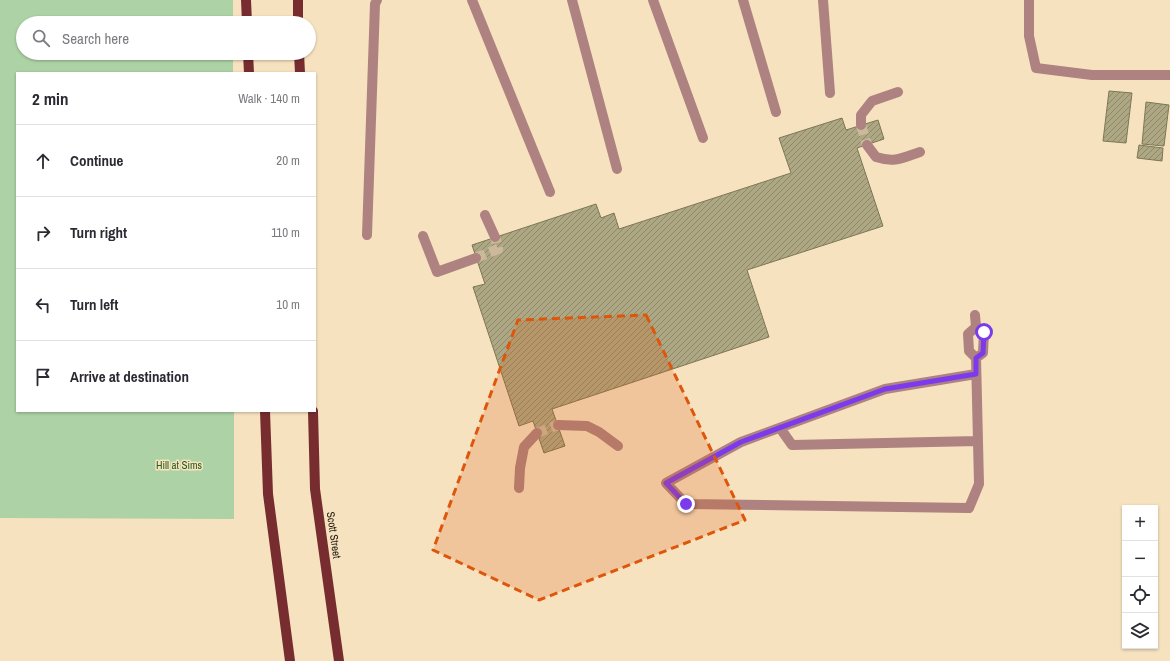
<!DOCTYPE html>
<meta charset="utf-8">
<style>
body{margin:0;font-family:"Archivo Narrow",sans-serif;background:#f7f7f7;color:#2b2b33}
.controls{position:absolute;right:12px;bottom:12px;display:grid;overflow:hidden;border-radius:0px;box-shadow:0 1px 3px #0004}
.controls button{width:36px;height:36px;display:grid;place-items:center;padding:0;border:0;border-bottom:1px solid #e1e1e2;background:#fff;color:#2b2b33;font:20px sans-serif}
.stop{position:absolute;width:12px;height:12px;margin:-9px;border:3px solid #7c3aed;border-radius:50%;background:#fff}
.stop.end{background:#7c3aed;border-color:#fff;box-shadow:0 1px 4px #0008}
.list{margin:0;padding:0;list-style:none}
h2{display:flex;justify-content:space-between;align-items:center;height:52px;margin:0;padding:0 16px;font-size:17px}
h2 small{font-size:13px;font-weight:400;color:#7c7c81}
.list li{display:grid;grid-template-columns:26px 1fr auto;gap:12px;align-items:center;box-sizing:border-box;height:72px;padding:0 16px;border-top:1px solid #e1e1e2}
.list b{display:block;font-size:15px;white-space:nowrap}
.list em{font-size:13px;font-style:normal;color:#7c7c81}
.icon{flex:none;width:22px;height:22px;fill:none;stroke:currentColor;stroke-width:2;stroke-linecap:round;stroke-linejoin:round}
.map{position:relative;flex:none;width:1170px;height:661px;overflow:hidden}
.search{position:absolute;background:#fff;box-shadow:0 1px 3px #0004;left:16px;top:16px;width:300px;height:44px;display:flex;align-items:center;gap:10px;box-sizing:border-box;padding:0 14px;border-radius:22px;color:#7c7c81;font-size:15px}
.panel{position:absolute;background:#fff;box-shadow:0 1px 3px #0004;left:16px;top:72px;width:300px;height:340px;border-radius:0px}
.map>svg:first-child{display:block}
.park{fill:#acd2a5}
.building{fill:url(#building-hatch);stroke:#7c7755}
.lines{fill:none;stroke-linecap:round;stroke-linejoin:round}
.minor-tunnel{stroke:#ccb99c;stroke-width:10;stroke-dasharray:10 5;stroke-linecap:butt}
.minor{stroke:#ae8280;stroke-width:10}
.major{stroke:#772d30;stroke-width:10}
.route{stroke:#7c3aed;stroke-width:5}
.marked{fill:#de560c;fill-opacity:0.2;stroke:#de560c;stroke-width:3;stroke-dasharray:8 5;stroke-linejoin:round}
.labels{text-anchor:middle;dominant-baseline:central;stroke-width:3;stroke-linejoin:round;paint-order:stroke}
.park-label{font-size:11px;fill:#236018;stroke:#f7e2c0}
.street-label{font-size:11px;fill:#1e170a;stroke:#f7e2c0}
</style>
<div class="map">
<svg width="1170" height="661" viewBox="0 0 1170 661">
<defs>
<pattern id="building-hatch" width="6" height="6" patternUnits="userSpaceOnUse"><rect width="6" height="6" fill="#ada883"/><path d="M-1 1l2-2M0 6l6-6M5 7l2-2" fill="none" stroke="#8c8869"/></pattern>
</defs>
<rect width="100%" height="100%" fill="#f7e2c0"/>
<path class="park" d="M0,0H233V23H23V53H233V73H17V411H234V519L0,518Z"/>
<path class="building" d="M1109,91L1132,93L1126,143L1103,141Z
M1146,102L1169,105L1164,146L1142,144Z
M842,118L846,130L878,120L884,139L857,148L883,226L747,270L769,337L552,409L565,446L544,453L533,421L519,426L473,287L485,284L472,245L596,204L601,218L614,213L619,229L791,173L779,138Z
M1139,145L1163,148L1162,161L1137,158Z"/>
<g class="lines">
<path class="minor-tunnel" d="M861,125L867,145
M476,258L498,249L495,237
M537,433L558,425"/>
<path class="minor" d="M472,0L550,192
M572,0L617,169
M653,0L703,138
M743,0L776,112
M823,0L830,93
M1029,0V36L1036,68L1092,75H1170
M861,125V115L872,101L898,92
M867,145L876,157C895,163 902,158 920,152
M485,215L495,237
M367,235L375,4L377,0
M423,236L437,272L476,258
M975,315L976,327
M976,327L968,334L969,351L976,358L979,484L969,508L686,504L666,483L741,442L885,389L976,374
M976,358L983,353L984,332L976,327
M558,425L587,426L599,432L618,446
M780,428L792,445L978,441
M519,488L520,468L524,447L537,433"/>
<path class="major" d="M246,0L247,23
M298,0V23
M248,53L249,73
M299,53L300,73
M265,411L268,494L290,661
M313,411L315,489L339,661"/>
</g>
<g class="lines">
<path class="route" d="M686,504L666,483L741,442L885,389L976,374V358L983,353L984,332"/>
</g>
<path class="marked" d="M646,315L745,520L539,600L433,550L518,320Z"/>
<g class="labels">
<g class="park-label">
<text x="179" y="465">Hill at Sims</text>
</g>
<g class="street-label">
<text transform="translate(334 535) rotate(82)">Scott Street</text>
</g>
</g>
</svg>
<div class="controls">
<button>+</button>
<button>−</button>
<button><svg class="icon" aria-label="locate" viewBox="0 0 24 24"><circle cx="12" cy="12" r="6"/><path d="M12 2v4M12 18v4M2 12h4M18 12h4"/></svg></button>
<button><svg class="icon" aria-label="layers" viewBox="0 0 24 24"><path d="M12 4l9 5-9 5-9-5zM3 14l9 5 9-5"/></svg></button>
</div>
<div class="stop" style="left:984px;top:332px"></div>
<div class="stop end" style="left:686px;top:504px"></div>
<div class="search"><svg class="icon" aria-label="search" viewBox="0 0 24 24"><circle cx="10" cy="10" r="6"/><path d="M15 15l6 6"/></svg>Search here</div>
<section class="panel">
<h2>2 min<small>Walk · 140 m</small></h2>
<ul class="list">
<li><svg class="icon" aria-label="ahead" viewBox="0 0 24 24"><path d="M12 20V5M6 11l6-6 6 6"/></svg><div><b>Continue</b></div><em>20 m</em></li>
<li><svg class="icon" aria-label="right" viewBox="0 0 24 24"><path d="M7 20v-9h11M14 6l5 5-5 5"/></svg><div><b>Turn right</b></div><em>110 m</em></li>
<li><svg class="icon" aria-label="left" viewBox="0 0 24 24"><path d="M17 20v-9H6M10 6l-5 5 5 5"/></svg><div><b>Turn left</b></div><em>10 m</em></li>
<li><svg class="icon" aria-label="arrive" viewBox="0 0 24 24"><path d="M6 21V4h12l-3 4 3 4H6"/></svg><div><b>Arrive at destination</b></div></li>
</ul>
</section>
</div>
